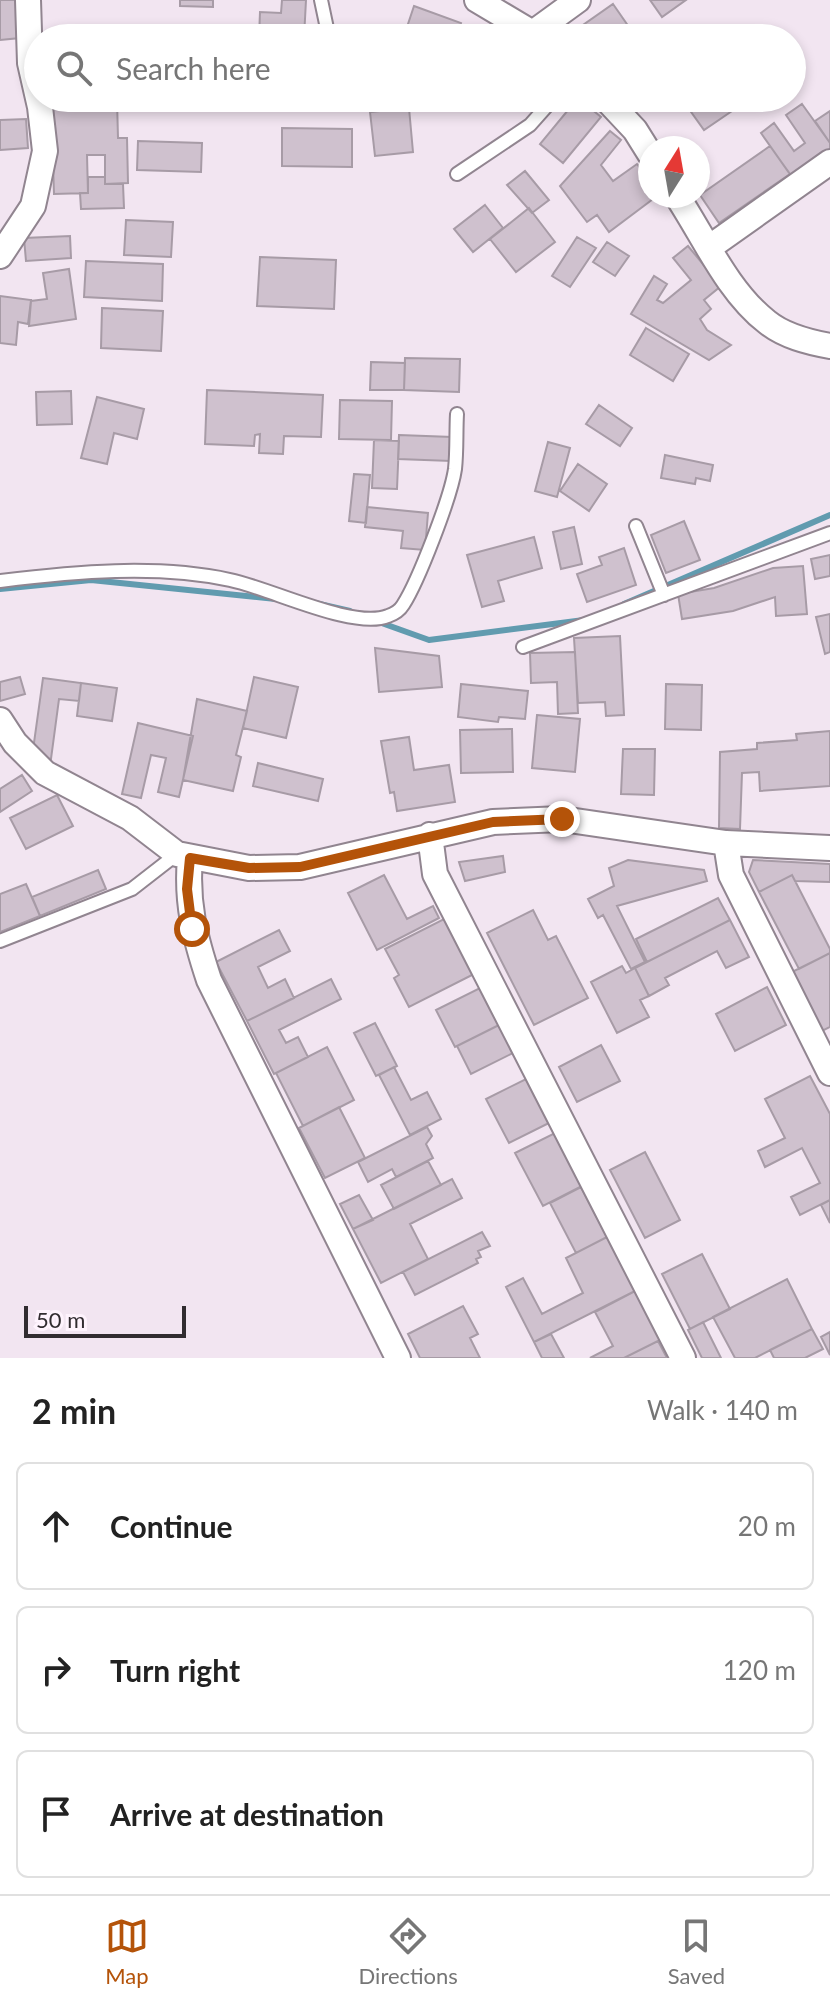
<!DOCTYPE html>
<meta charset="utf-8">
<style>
body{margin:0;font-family:Lato,sans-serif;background:#f2f2f2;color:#222}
.compass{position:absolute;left:638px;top:136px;width:72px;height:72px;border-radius:50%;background:#fff;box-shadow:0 4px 12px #0003;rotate:11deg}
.scale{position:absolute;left:24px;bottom:20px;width:162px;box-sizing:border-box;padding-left:8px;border:4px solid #312c30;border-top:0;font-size:22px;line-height:28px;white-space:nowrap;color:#312c30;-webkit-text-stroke:6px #fef3fd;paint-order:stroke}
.stop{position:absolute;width:24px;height:24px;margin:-18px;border:6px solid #b45309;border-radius:50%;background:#fff}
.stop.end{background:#b45309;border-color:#fff;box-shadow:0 2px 8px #0008}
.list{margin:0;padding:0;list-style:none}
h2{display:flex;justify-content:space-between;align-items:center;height:104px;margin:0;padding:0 32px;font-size:34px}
h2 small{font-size:26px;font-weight:400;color:#767676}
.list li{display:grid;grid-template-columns:52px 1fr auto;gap:24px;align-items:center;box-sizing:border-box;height:128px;margin:0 16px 16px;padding:0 16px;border:2px solid #e0e0e0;border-radius:12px}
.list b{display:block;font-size:30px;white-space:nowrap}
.list em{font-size:26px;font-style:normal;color:#767676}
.icon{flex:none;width:44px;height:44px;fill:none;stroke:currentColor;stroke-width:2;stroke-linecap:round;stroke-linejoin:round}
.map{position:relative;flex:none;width:830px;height:1358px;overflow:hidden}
.search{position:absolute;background:#fff;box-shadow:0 4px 12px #0003;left:24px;right:24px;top:24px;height:88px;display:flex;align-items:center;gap:20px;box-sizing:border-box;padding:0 28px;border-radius:44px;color:#767676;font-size:30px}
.sheet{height:536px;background:#fff}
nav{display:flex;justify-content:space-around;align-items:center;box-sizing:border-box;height:112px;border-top:2px solid #e0e0e0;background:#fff;font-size:22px;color:#767676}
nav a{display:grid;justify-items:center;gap:4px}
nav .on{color:#b45309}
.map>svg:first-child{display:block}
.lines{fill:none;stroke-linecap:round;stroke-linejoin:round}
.stream{stroke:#619baf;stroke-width:6}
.building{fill:#cfc1ce;stroke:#a79ba6;stroke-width:2}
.lane-casing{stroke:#918590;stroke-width:16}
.street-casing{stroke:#918590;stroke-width:28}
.lane{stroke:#fff;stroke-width:12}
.street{stroke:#fff;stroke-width:24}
.route{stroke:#b45309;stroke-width:10}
</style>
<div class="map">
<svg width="830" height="1358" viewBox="0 0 830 1358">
<rect width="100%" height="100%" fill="#f2e5f1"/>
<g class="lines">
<path class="stream" d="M0,589L91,580L276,599
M315,603L350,611
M624,604L830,515
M376,621L429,640L584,620"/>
</g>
<path class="building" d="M0,0H17L20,38L0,40Z
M180,0H213V7L180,6Z
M282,0H306L304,38H259L260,12L281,13Z
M650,0H686L662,17Z
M613,4L631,30L619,38H578L573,32Z
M414,6L461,23L456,38L404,36Z
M578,98L601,117L563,163L540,144Z
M691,98H734L727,103L732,111L704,130L684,102Z
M117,100L118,138H127L128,183L105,184V155H87L88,193L54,194L51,102Z
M802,104L830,143V150L792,177L761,133L774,123L794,151L805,143L786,115Z
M409,108L413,152L375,156L370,112Z
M830,111V143L815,121Z
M26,119L28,148L0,150V120Z
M282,128L352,129V167L282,166Z
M610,131L621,140L601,165L613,181L637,164L650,181V196H657L609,232L597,215L587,222L560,186Z
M138,141L202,143L201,172L137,170Z
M770,146L790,174L719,223L700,195Z
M525,171L549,200L532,213L507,185Z
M88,177H105V184H123L124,208L81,209L80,193H88Z
M485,205L503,228L473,252L454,229Z
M529,208L555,242L516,272L490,239Z
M126,220L173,222L171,257L124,255Z
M70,236L71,258L26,261L24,238Z
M577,237L596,248L570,287L552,276Z
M607,242L629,256L615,276L593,262Z
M688,246L721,286L704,300L711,309L700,319L707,330L731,345L709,360L631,314L654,276L667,284L657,300L663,303L691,280L673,258Z
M260,257L336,260L334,309L257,306Z
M86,261L163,264L162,301L84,297Z
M69,269L76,319L29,326L31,301L47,299L43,273Z
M0,296L31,300L28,324L18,322L16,345L0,343Z
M102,308L163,311L161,351L101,348Z
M646,328L689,354L673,381L630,355Z
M405,358L460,359L459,392L404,390Z
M371,362L405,363L404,390H370Z
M207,390L323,395L321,437L284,436L283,454L259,453L260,434L255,435L254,446L205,444Z
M71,391L72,424L37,425L36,392Z
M97,397L144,409L137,439L114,433L107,464L81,458Z
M340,400L392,401L391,440L339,439Z
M599,405L632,428L620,446L586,424Z
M399,435L452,437L451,461L398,459Z
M374,440L399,441L397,489L372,488Z
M548,442L570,448L557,497L535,491Z
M665,455L713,465L710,481L696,478L695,484L661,478Z
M578,464L607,484L589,511L560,491Z
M354,474L370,475L366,523L349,521Z
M367,507L428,513L425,550L401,548L403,531L365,527Z
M684,521L700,560L666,573L651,535Z
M574,527L582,564L561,569L553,532Z
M534,537L542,568L498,581L504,601L482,607L467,555Z
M624,548L636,585L587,602L577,574L602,565L599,557Z
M830,555V576L815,579L811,559Z
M803,566L807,614L776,616L775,597L733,611L682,619L678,594L714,588L773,568Z
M830,614V652L825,654L816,617Z
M620,636L624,715L606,716L605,702L578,703L574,638Z
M375,648L439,656L442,687L379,692Z
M575,652L578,713L558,714L557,682L531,683L530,653Z
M20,677L25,694L0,701V682Z
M254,677L298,687L286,738L243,728Z
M43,678L81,683L79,701L59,699L51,759L32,757Z
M81,683L117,688L112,721L77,716Z
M461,684L528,691L525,719L499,717L498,722L458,717Z
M666,684L702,685L701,730L665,729Z
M197,699L247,711L236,755L241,757L233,791L183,780Z
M537,715L580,719L575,772L532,768Z
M138,723L193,736L179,797L158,792L166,758L151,755L141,798L122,794Z
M512,729L513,772L461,773L460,730Z
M830,731V786L760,791L759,772L742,773L740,829L719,828L720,752L757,749V743L797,740L796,734Z
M409,737L414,770L449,765L455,802L397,811L394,792L390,793L381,741Z
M623,749H655L654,795L621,794Z
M258,763L323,779L318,801L253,786Z
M22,775L32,791L0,812V789Z
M57,795L73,826L26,849L10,818Z
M503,856L505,872L465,881L459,862Z
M628,860L704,870L707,881L617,906L645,962L631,969L603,915L598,918L588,899L614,886L609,868Z
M753,860L830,864V882L795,881L792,875L759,892L749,872Z
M98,870L106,889L40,916L32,897Z
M384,875L407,919L433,906L439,918L377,950L348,893Z
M792,875L830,949V953L799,969L759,892Z
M26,884L40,916L0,932V894Z
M718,898L730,920L647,962L636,939Z
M533,910L548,940L556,936L588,998L534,1025L487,933Z
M446,918L474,974L409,1007L394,978L399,975L385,949Z
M730,920L749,957L726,968L717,951L665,978L669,985L649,996L635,968Z
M279,930L290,951L258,967L268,988L285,979L294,998L247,1021L216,962Z
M830,953V1027L822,1031L792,972Z
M622,966L626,973L635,968L649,996L640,1000L649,1017L617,1033L591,982Z
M331,979L341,999L279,1030L286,1043L298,1037L308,1057L274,1074L247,1021Z
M767,987L786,1025L735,1051L716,1014Z
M480,988L499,1025L455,1047L436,1010Z
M375,1023L397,1066L376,1076L354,1033Z
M499,1025L513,1053L471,1074L457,1046Z
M601,1045L620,1081L577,1102L559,1067Z
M327,1047L354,1100L303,1126L276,1073Z
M394,1067L411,1100L427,1092L441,1119L410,1135L379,1075Z
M810,1076L830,1114V1200L800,1215L791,1197L820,1183L802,1148L765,1167L758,1151L785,1138L765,1099Z
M526,1079L549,1123L509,1143L486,1099Z
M339,1107L365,1158L325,1178L299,1128Z
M427,1127L432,1136L426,1144L433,1158L396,1177L392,1169L368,1182L358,1162Z
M557,1132L584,1185L543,1206L515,1153Z
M645,1152L680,1220L645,1238L610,1170Z
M428,1161L441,1185L394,1209L381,1185Z
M452,1179L462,1198L410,1224L428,1259L381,1283L353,1229Z
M581,1187L607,1237L576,1253L550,1203Z
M359,1195L373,1220L353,1229L340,1204Z
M830,1200V1223L821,1205Z
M482,1232L490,1246L478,1251L481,1257L476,1259L478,1263L415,1295L403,1272Z
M607,1237L635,1291L534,1342L506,1287L523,1278L542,1314L583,1293L566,1258Z
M702,1254L730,1309L690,1329L662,1274Z
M787,1279L812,1329L755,1358H735L713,1317Z
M637,1290L662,1339L624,1358H590L613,1346L595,1312Z
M463,1306L478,1334L470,1338L480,1358H420L408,1334Z
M703,1322L721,1358H702L688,1330Z
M812,1329L823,1349L805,1358H774L770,1350Z
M830,1332V1355L821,1337Z
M551,1334L564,1358H542L534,1342Z
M658,1341L667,1358H624Z"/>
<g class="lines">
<g class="lane-casing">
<path id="lane" d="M321,0L329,38
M457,174L530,125L554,98
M636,526L664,595
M0,581C74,572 156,564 230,580C270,588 353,630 388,616C394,614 400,610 403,605C418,582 451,497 455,469C457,451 456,432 457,414
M523,647L830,533
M0,941L132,889L177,854"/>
</g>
<g class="street-casing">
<path id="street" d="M477,0L541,38
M534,32L578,0
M605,98L635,130L650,154
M677,196C704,237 728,292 767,322C784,336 808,342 830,346
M710,247L830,162
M0,256L33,206L45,151L40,107L30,63L28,0
M0,720L15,743L45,773L130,818L177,854L249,868L300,867L493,822L562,819L726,843L830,848
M430,835L435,874L683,1358
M726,843L731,875L830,1073
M190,858C186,903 195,938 209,980L398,1358"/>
</g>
<use href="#lane" class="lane"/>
<use href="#street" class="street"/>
</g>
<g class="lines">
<path class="route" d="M192,929L187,889L190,858L249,868L300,867L493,822L562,819"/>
</g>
</svg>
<svg class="compass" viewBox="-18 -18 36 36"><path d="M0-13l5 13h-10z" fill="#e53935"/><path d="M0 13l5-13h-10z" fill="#767676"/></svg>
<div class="scale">50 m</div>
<div class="stop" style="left:192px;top:929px"></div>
<div class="stop end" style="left:562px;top:819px"></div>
<div class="search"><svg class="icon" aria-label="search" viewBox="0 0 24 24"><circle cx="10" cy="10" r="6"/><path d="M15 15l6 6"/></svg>Search here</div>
</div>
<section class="sheet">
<h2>2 min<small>Walk · 140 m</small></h2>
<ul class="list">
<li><svg class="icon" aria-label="ahead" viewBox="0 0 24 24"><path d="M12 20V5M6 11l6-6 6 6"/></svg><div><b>Continue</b></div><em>20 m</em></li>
<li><svg class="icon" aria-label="right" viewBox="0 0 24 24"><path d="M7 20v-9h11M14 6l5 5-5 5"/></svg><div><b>Turn right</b></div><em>120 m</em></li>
<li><svg class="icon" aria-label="arrive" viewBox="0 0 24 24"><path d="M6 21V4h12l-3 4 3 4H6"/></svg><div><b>Arrive at destination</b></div></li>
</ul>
</section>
<nav>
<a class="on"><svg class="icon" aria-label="map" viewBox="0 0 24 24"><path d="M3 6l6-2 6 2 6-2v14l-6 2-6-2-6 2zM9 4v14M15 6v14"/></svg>Map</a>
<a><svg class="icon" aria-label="directions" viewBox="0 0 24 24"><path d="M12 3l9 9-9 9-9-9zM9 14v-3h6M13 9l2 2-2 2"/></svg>Directions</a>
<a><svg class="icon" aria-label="saved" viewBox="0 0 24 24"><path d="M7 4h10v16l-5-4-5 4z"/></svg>Saved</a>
</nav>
